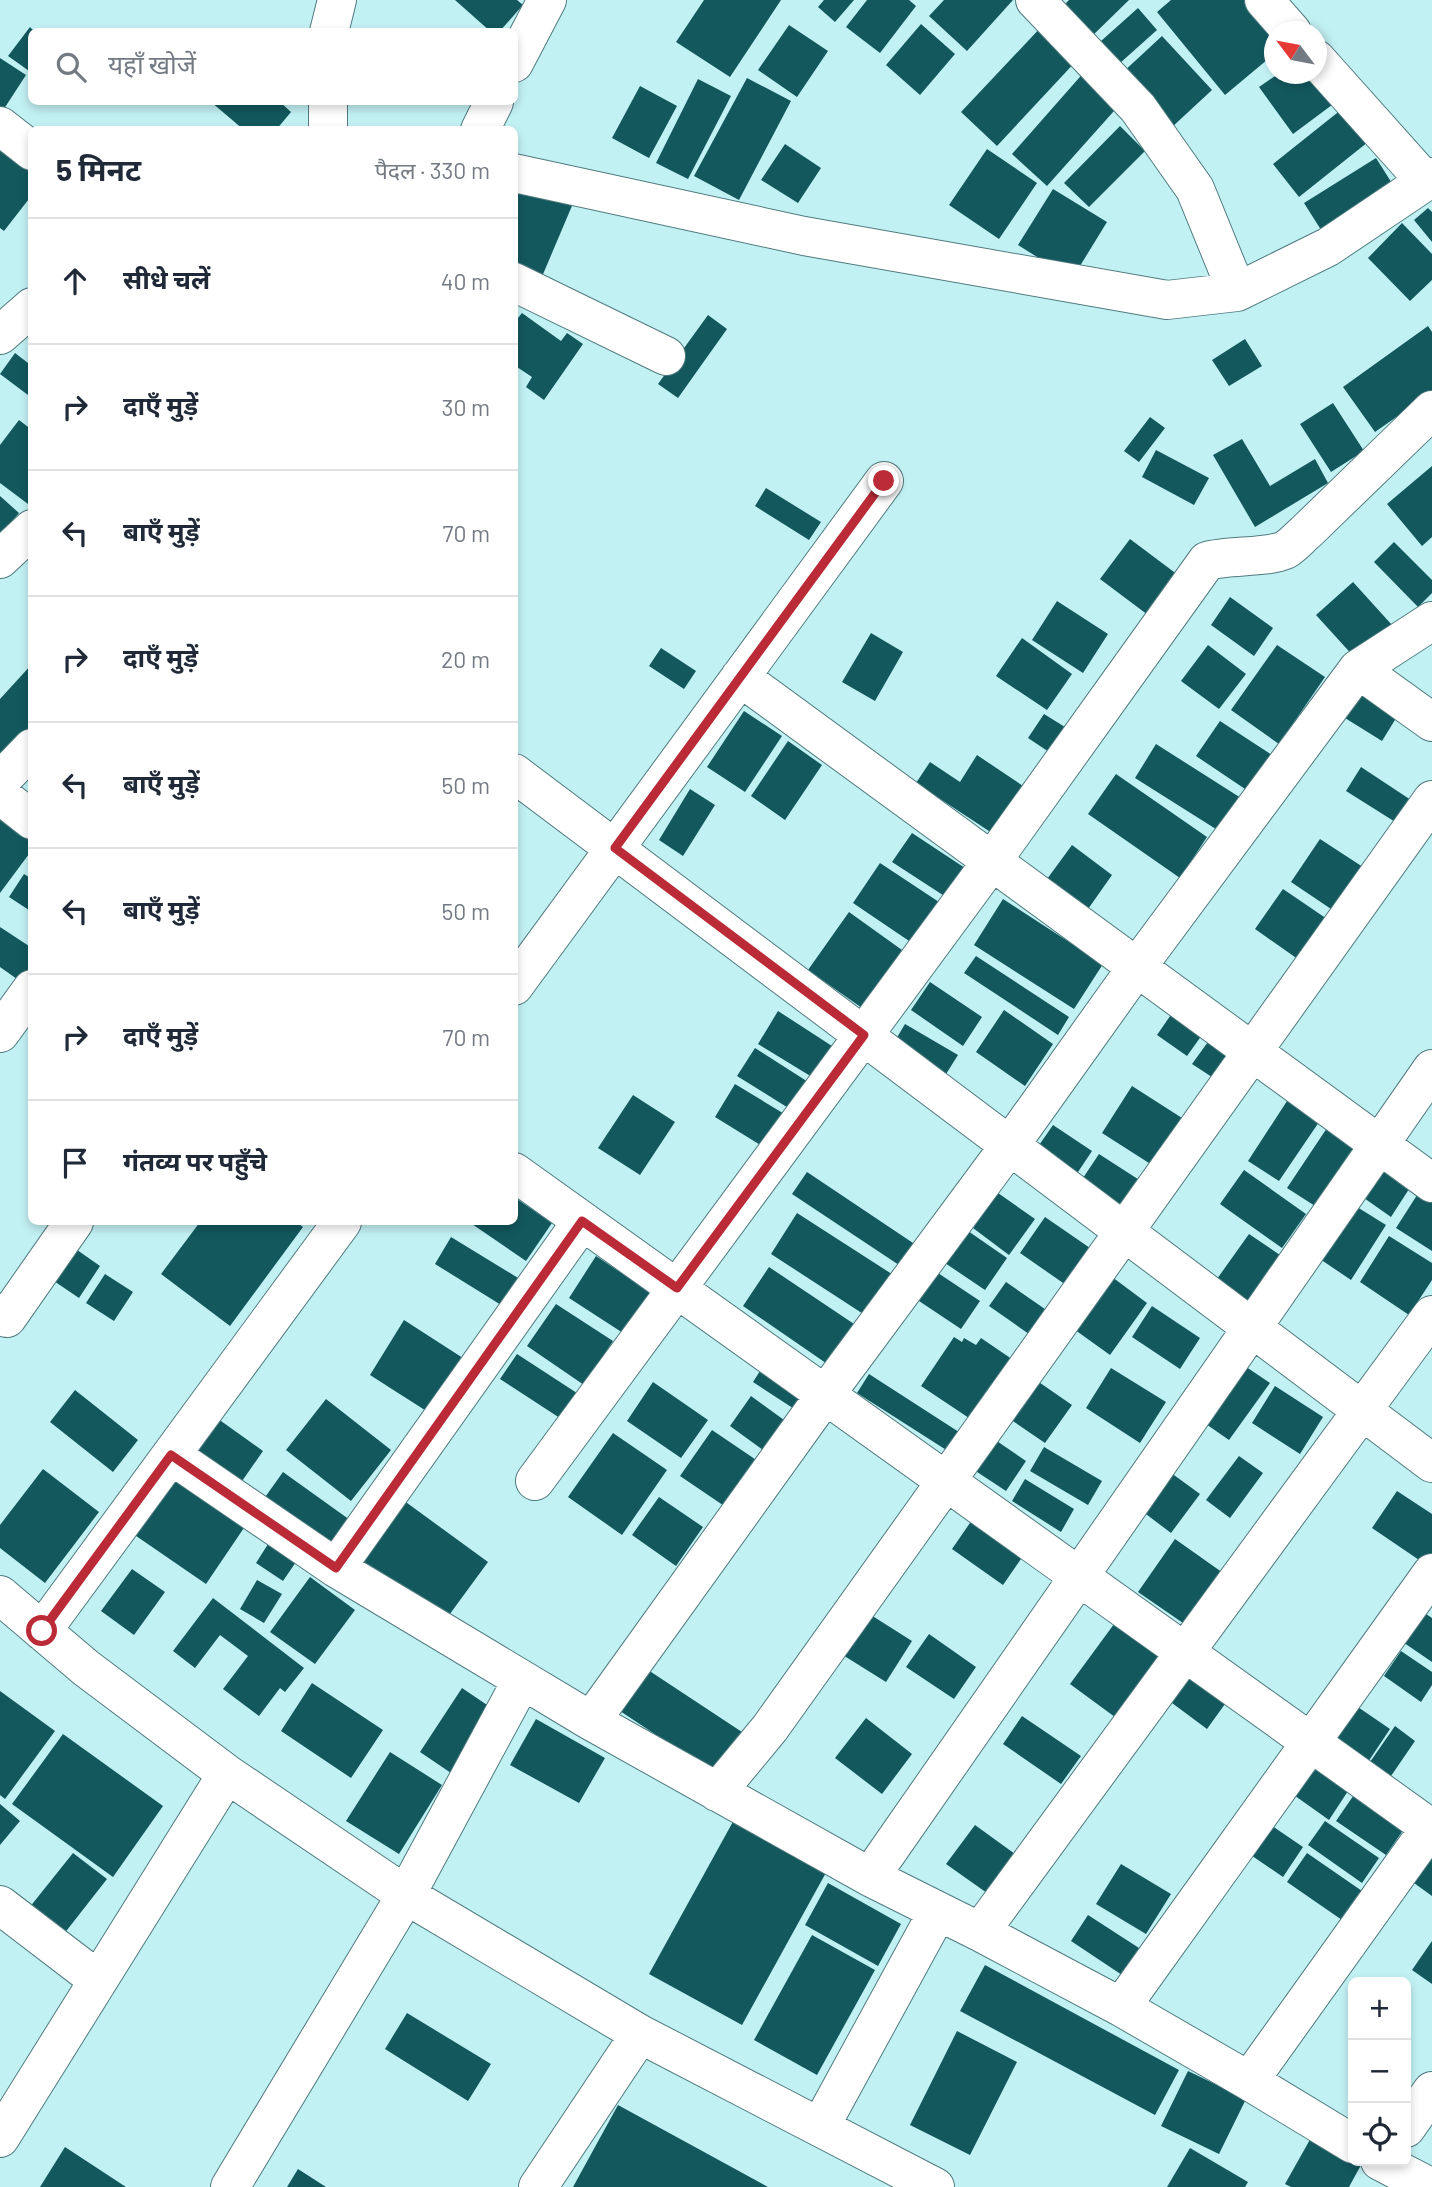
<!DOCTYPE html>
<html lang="hi">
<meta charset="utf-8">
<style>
body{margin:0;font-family:Barlow,"Noto Sans Devanagari",sans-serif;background:#f6f6f7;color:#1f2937}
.controls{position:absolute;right:21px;bottom:21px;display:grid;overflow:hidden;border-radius:10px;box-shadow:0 4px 10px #0003}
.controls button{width:63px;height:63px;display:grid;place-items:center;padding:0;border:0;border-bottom:2px solid #e0e1e3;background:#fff;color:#1f2937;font:35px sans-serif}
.compass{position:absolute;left:1264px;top:21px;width:63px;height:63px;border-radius:50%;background:#fff;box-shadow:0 4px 10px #0003;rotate:302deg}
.stop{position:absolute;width:21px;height:21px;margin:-16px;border:5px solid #bb2b37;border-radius:50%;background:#fff}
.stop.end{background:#bb2b37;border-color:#fff;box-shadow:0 2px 7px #0008}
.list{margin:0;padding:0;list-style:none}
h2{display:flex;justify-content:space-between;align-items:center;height:91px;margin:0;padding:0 28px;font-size:30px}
h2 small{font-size:23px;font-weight:400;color:#747a83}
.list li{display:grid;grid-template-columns:46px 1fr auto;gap:21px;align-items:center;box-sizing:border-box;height:126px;padding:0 28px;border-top:2px solid #e0e1e3}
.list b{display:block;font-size:26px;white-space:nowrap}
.list em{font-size:23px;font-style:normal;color:#747a83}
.icon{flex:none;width:38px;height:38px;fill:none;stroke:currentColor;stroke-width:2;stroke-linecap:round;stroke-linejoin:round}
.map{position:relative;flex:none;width:1432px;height:2187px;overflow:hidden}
.search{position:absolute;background:#fff;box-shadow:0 4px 10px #0003;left:28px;top:28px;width:490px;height:77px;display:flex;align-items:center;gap:18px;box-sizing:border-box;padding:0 24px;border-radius:10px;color:#747a83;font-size:26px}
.panel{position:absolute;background:#fff;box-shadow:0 4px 10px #0003;left:28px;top:126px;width:490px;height:1099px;border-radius:10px}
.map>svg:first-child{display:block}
.building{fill:#12585d}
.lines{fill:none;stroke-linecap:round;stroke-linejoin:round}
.minor-casing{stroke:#507b7f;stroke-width:40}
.minor{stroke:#fff;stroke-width:38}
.route{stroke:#bb2b37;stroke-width:9}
</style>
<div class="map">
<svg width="1432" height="2187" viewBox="0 0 1432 2187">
<rect width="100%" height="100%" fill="#c2f1f4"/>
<path class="building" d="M455,0H517L523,5L499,32H491Z
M704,0H781L730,77L676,42Z
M824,0H854L835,22L818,7Z
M867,0H909L916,6L880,53L846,27Z
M944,0H1013L967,51L929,16Z
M1069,0H1129L1088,40L1059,10Z
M1171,0H1247L1274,33V54L1225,95L1157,12Z
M1138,8L1157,30L1110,72L1091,50Z
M921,24L955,54L920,95L886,65Z
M789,25L828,51L797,97L758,70Z
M1043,25L1079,58L997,146L961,112Z
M30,27L35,32H32V73L8,56Z
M1162,36L1212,90L1171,128L1121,74Z
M0,58L26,75L0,115Z
M1086,70L1122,102L1047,186L1012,154Z
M1278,74H1315L1336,102L1293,134L1259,87Z
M747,78L791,101L739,200L694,176Z
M698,79L731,96L688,179L656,163Z
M640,86L677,106L649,158L612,138Z
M211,102H280L291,112L276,130H244Z
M1342,109L1368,142L1299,197L1273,164Z
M1120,126L1145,151L1089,207L1064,183Z
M0,137L32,161V195L4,231L0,228Z
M785,144L821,168L798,203L761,180Z
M987,149L1037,183L999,239L949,205Z
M1376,158L1395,188L1323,233L1304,203Z
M521,179L577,194L541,279L514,268V194Z
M1053,189L1107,222L1072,279L1018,245Z
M1428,208L1432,212V242L1414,220Z
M1402,223L1432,254V280L1410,301L1368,258Z
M522,313L561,341L567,333L583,344L544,400L526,387L532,377L514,365V323Z
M708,315L727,329L678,398L658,384Z
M1428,326L1432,332V392L1375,432L1343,387Z
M1245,339L1262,366L1229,386L1212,360Z
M15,353L28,363L32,358V398L0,374Z
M1333,403L1364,451L1331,472L1300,424Z
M1150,417L1165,428L1139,462L1124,451Z
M19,420L32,430V507L0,483V445Z
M1242,439L1270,486L1315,459L1328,483L1255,527L1213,455Z
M1156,450L1209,478L1194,505L1142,477Z
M1432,466V537L1422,546L1387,504Z
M766,488L821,522L809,540L755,506Z
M0,496L19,513L0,535Z
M1130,539L1178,575L1148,615L1100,579Z
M1394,542L1432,580V593L1418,607L1374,562Z
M1353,582L1392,625L1356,659L1316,615Z
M1230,597L1273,628L1254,656L1211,625Z
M1057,601L1108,634L1083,673L1032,640Z
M871,633L903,652L875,701L842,682Z
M1022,638L1072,674L1047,710L996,676Z
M1208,645L1246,674L1219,709L1181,681Z
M1277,645L1325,677L1279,744L1231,710Z
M661,648L696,671L684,689L649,666Z
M32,664V741L0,759V699Z
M1361,692L1398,715L1382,741L1345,718Z
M744,711L782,736L745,792L707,767Z
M1044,714L1073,732L1058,758L1028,738Z
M1220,721L1275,757L1251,793L1196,756Z
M788,741L822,765L785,820L751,796Z
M1156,744L1241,798L1219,831L1135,778Z
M977,755L1029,790L998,837L916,783L930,762L960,782Z
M1361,767L1414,802L1400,825L1346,791Z
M1116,774L1207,837L1180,878L1088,814Z
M690,789L715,805L683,856L659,840Z
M0,799L32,821V850L0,893Z
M912,833L968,870L949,899L892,862Z
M1320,839L1366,869L1337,913L1291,882Z
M1072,845L1112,875L1081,919L1039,890Z
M880,863L942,904L915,945L853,903Z
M24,874L32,879V912L9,897Z
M1283,889L1330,921L1302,962L1255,929Z
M1003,899L1103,964L1074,1009L974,945Z
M849,912L902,950L862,1008L808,970Z
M0,927L32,948V973L24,984L0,967Z
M976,956L1069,1017L1058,1035L964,973Z
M930,982L982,1017L963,1046L911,1010Z
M1177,1006L1207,1028L1187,1056L1157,1035Z
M1004,1010L1053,1044L1025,1086L976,1052Z
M778,1011L832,1046L812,1077L758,1044Z
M905,1024L958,1055L941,1082L889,1051Z
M1213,1035L1235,1050L1215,1079L1192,1064Z
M755,1048L816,1087L798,1114L737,1076Z
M735,1084L796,1121L775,1154L715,1117Z
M1132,1086L1193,1125L1163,1172L1102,1133Z
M633,1095L675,1122L640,1175L598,1148Z
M1287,1101L1319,1122L1279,1181L1248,1161Z
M1053,1125L1092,1151L1074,1178L1035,1151Z
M1329,1125L1358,1143L1315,1206L1287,1188Z
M1099,1154L1144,1183L1126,1210L1081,1181Z
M1374,1161L1411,1186L1391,1217L1354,1191Z
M1244,1170L1306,1214L1282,1248L1220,1204Z
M807,1172L919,1247L905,1269L792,1194Z
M1419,1192L1432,1200V1251L1396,1228Z
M998,1193L1035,1219L1009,1255L973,1228Z
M514,1197L552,1223L526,1261L469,1222H514Z
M1349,1202L1386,1225L1351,1280L1314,1255Z
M797,1213L898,1278L871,1319L771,1254Z
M1045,1217L1090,1248L1066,1285L1020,1253Z
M200,1222H296L303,1227L230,1326L161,1274Z
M968,1231L1007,1258L985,1290L945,1263Z
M1249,1234L1280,1255L1243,1308L1212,1286Z
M1389,1236L1432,1263V1280L1409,1315L1360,1282Z
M451,1237L523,1281L506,1308L435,1264Z
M70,1245L100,1266L79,1298L48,1277Z
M596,1256L650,1292L623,1333L569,1298Z
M769,1267L863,1330L836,1370L743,1306Z
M938,1273L980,1301L961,1329L919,1301Z
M105,1274L133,1292L114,1321L86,1303Z
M1108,1274L1147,1303L1110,1355L1071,1327Z
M1006,1282L1055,1316L1039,1341L989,1306Z
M556,1304L613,1341L584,1385L527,1346Z
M1152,1306L1200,1338L1180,1369L1132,1337Z
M404,1320L466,1360L431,1414L370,1375Z
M954,1337L962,1342L964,1338L976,1345L981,1338L1019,1364L978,1424L921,1386Z
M517,1354L583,1397L566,1422L500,1379Z
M1233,1358L1270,1383L1229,1440L1193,1415Z
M767,1360L816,1391L802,1414L753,1382Z
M1111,1368L1166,1402L1140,1443L1086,1408Z
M869,1374L962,1434L951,1453L857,1393Z
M1033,1378L1072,1405L1045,1443L1007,1417Z
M653,1382L708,1420L681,1458L627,1421Z
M1275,1386L1323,1417L1300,1454L1252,1423Z
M75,1390L138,1440L113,1472L50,1422Z
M751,1396L795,1428L774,1458L730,1426Z
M326,1399L391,1450L351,1501L286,1450Z
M207,1411L263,1451L240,1484L183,1445Z
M712,1430L768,1468L736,1514L680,1476Z
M613,1433L667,1470L622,1535L568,1497Z
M988,1435L1026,1461L1006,1491L968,1466Z
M1044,1447L1102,1481L1088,1505L1030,1471Z
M1239,1456L1263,1473L1230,1518L1206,1500Z
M172,1462L252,1516L206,1584L126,1529Z
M1163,1467L1200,1494L1171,1533L1134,1505Z
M43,1469L99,1512L45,1583L0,1548V1525Z
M283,1472L350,1520L329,1548L263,1500Z
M1025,1479L1074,1509L1061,1532L1012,1501Z
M1397,1491L1432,1514V1553L1425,1564L1372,1528Z
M659,1497L703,1527L676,1566L632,1535Z
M403,1500L488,1562L444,1622L359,1559Z
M972,1520L1023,1556L1003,1585L952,1549Z
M1175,1539L1233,1580L1196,1632L1138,1592Z
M270,1541L298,1559L283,1581L256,1563Z
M132,1569L165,1592L134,1635L101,1611Z
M310,1577L355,1610L315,1664L270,1632Z
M257,1580L282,1594L264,1623L240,1609Z
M213,1598L304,1668L285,1692L280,1688L259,1716L223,1689L248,1656L220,1635L195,1668L173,1651Z
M1414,1606L1432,1618V1662L1394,1636Z
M863,1610L912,1641L886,1682L838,1652Z
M1117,1620L1166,1655L1119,1720L1070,1684Z
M929,1634L976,1667L954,1699L906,1667Z
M1401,1651L1432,1672V1685L1421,1702L1384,1676Z
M642,1666L745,1734L718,1776L614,1707Z
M1191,1668L1230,1697L1207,1729L1168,1700Z
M312,1683L383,1730L351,1778L281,1731Z
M462,1688L493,1709L451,1773L420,1752Z
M0,1691L55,1731L5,1799L0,1795Z
M1352,1703L1390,1729L1368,1762L1330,1736Z
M1022,1716L1081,1756L1061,1784L1003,1744Z
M866,1718L912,1754L882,1794L835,1758Z
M536,1719L605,1758L579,1803L510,1765Z
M1395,1726L1415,1741L1391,1776L1370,1762Z
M63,1734L163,1806L113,1877L12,1804Z
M390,1752L442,1785L399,1854L346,1821Z
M1306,1757L1350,1788L1329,1820L1284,1788Z
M1358,1789L1408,1823L1386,1855L1336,1821Z
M0,1804L20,1821L0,1845Z
M735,1818L828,1869L742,2025L649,1974Z
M1262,1819L1303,1847L1283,1877L1242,1849Z
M1325,1821L1379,1858L1362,1883L1308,1845Z
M975,1825L1015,1854L987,1893L946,1864Z
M1432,1848V1896L1403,1875Z
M73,1853L107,1879L60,1939L25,1913Z
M1307,1853L1362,1891L1342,1920L1287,1882Z
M1121,1864L1171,1894L1146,1934L1096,1904Z
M828,1883L901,1924L878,1966L805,1925Z
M1088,1915L1139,1948L1122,1975L1071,1941Z
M812,1935L875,1970L817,2075L754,2040Z
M1432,1941V1984L1412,1970Z
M985,1965L1179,2070L1155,2115L960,2011Z
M407,2013L491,2064L468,2101L385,2049Z
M957,2031L1017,2062L970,2155L910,2125Z
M1188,2071L1246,2099L1219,2154L1161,2126Z
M618,2105L768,2187H573Z
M1312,2136L1361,2165L1349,2187H1291L1285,2184Z
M65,2147L126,2187H40Z
M1190,2148L1248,2182L1245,2187H1167Z
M298,2169L326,2187H287Z"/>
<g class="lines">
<g class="minor-casing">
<path id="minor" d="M1035,0L1138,108L1195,189L1237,292
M1264,0L1292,32
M329,32L337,0
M1316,59L1426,182
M514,63L547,0
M0,126L32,151
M328,130V102
M480,130L494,102
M514,173L804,236L1167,300L1237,292L1328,247L1432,177
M514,282L666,356
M0,335L32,307
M0,559L32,529
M1358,669L1432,722
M740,677L1432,1183
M514,773L1432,1463
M0,781L32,748
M0,795L32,820
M514,986L884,481
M0,1033L32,989
M514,1172L1432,1829
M0,1313L7,1318L74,1222
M171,1455L336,1568L591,1721L870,1877L980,1932L1121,2007L1249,2081L1353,2144
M535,1481L992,861L1207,561C1229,555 1267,558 1285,550C1292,546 1300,537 1306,532L1432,410
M336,1568L582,1221
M0,1595L86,1668L227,1774L406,1895L640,2034L935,2187
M42,1631L342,1222
M591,1721L825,1395L1010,1145L1137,967L1358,669L1432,621
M717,1792L770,1728L1432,800
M870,1877L1432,1069
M0,1905L98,1980
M980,1932L1432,1315
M1121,2007L1432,1573
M1249,2081L1432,1825
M820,2127L938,1911
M1406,2128L1432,2091
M0,2138L227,1774
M1380,2161L1430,2187
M230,2187L406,1895L522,1680
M538,2187L640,2034"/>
</g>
<use href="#minor" class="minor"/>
</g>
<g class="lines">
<path class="route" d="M42,1631L171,1455L336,1568L582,1221L677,1288L864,1035L615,848L884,481"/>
</g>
</svg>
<div class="controls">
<button>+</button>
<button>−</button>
<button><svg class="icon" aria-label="locate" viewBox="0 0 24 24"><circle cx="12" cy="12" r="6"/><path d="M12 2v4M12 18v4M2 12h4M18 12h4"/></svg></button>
</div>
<svg class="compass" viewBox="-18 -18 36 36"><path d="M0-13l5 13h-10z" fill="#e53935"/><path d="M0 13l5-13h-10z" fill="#747a83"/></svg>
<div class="stop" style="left:42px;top:1631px"></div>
<div class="stop end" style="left:884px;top:481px"></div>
<div class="search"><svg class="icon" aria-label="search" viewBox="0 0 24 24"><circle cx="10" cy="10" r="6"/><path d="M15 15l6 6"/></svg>यहाँ खोजें</div>
<section class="panel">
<h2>5 मिनट<small>पैदल · 330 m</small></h2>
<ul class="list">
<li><svg class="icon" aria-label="ahead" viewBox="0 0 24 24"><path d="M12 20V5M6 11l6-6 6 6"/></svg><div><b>सीधे चलें</b></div><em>40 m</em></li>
<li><svg class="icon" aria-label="right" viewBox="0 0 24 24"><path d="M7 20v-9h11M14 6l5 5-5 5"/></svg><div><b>दाएँ मुड़ें</b></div><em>30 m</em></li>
<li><svg class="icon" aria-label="left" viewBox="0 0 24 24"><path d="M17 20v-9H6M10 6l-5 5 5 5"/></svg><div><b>बाएँ मुड़ें</b></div><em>70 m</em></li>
<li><svg class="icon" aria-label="right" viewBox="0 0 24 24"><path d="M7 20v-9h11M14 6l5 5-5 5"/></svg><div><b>दाएँ मुड़ें</b></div><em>20 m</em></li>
<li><svg class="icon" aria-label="left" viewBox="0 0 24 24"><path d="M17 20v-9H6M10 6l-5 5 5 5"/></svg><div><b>बाएँ मुड़ें</b></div><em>50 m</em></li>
<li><svg class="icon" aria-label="left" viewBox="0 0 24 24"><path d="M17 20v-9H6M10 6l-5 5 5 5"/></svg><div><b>बाएँ मुड़ें</b></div><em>50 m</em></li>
<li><svg class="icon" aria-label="right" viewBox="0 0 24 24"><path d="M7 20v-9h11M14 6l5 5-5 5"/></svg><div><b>दाएँ मुड़ें</b></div><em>70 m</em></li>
<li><svg class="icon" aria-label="arrive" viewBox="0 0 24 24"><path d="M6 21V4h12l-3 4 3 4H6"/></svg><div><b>गंतव्य पर पहुँचे</b></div></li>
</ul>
</section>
</div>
